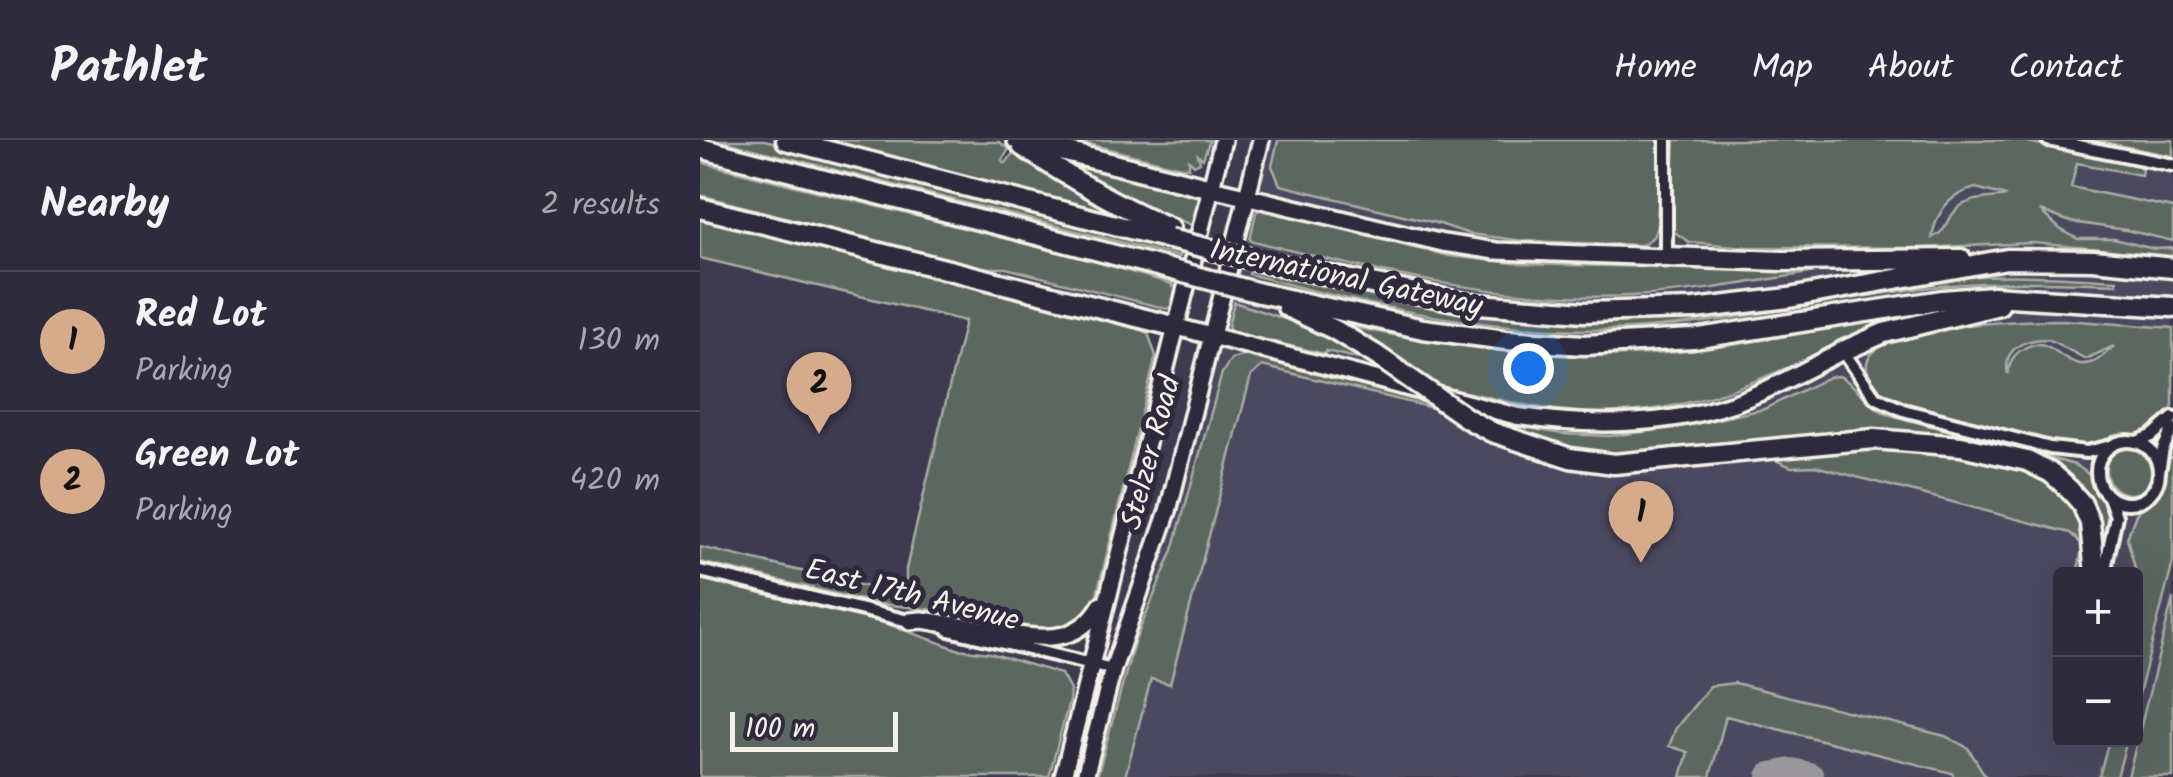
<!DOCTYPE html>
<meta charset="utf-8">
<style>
body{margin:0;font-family:Kalam,sans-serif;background:#363443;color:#f1f3f6}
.controls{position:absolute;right:30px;bottom:30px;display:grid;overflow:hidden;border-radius:10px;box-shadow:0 10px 40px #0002}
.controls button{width:90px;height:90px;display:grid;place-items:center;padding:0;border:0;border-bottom:2px solid #494856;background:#2e2c3c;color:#f1f3f6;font:50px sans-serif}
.scale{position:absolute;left:30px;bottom:25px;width:168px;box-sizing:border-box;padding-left:10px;border:5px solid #f4f1e8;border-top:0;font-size:28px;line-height:35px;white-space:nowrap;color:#f4f1e8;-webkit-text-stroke:8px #2f2a3d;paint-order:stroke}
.you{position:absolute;left:828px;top:228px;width:35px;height:35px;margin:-25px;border:8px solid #fff;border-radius:50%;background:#1a73e8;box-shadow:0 0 0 15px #1a73e833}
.badge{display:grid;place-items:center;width:65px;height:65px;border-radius:50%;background:#d6ab8b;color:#111;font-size:32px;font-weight:700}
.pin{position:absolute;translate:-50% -82px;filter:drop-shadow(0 2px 5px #0008)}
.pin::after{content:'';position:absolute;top:52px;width:35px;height:30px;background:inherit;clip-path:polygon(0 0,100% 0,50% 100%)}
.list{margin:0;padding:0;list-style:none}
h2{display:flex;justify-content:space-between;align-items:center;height:130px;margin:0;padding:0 40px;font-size:42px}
h2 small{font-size:32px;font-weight:400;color:#a7a7af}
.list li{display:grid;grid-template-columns:65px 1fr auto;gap:30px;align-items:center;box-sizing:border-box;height:140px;padding:0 40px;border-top:2px solid #494856}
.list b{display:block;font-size:38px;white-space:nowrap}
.list p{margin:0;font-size:32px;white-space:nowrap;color:#a7a7af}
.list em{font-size:32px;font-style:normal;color:#a7a7af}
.map{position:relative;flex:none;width:1473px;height:637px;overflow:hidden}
header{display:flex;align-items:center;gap:60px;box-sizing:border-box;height:140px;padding:0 50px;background:#2e2c3c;border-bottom:2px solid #494856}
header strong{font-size:48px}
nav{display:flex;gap:55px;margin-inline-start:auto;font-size:35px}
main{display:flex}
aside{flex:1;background:#2e2c3c}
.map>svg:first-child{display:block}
.built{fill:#4c4860;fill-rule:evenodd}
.green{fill:#5b685f;stroke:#a8aca4;stroke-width:2.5;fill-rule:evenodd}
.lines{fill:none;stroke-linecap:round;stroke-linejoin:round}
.taxiway{stroke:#99969c;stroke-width:30}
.street-casing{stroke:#f4f1e8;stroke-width:18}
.primary-casing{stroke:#f4f1e8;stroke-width:22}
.highway-casing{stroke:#f4f1e8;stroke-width:25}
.street{stroke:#2f2a3d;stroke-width:10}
.primary{stroke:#2f2a3d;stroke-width:15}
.highway{stroke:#2f2a3d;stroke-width:18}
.highway-bridge-casing{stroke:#f4f1e8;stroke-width:25;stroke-linecap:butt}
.highway-bridge{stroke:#2f2a3d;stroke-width:18}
.labels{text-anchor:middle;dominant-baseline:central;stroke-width:10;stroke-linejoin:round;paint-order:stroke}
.street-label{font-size:30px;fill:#f4f1e8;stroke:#2f2a3d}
</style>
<header>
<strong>Pathlet</strong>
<nav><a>Home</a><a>Map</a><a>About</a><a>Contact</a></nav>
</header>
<main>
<aside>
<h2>Nearby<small>2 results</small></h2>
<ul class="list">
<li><span class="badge">1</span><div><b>Red Lot</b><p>Parking</p></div><em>130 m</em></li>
<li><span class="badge">2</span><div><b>Green Lot</b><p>Parking</p></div><em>420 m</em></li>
</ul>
</aside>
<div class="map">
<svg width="1473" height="637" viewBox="0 0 1473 637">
<rect width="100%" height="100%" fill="#3e3a50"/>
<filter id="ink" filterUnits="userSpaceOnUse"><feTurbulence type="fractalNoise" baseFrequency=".01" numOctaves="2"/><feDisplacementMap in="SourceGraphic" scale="20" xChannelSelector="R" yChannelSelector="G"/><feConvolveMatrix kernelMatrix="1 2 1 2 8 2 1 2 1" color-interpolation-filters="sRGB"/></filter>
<g filter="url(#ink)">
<path class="built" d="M561,0H1473V637H391L404,564L468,371ZM1360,434H1436V600H1360Z"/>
<path class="green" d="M18,0H65L480,110L479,117Z
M125,0L299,2L309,9L302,20L306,23L314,12L417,70L412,73Z
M373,0H510L503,19L498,15L500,22L494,25L489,20V27H481Z
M578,0H961L957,87L953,97L942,105L824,101L769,94L740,84L580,45L572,26Z
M975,0H1318L1437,25L1442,29L1441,35L1377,23L1371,47L1473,68V101L1426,90L1371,82L1340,71L1360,89L1378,99H1414L1454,109L1473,108V116L1333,103L1217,108L1047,107L989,102L973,91L971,81ZM1276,48L1306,56C1291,59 1271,57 1258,68C1246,79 1250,89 1232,98C1236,72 1249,54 1276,48Z
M1393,0H1473V16Z
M0,22L387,119L472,144V147L475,145L479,146L474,165L467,169L306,128H281L0,55Z
M366,24L493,52L500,61L494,86L442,65Z
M563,68L749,116L823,124L1121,131C1058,141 996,153 932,156C801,162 676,133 550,100L556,72Z
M0,76L427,184L448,193L456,216L397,454L387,474L358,494L292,484V480L273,474L179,464L0,422V407L181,450L184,439L206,443V429L265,181L0,118Z
M551,128C680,160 799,186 934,182C1035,178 1134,150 1235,139C1296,133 1356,136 1417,140V144C1358,142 1300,140 1242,146C1138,157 1037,183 932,189C801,196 675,168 549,134Z
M534,162L611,188L668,221L626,211L625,214L531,192L528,186Z
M1364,180L1473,188V267C1467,274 1460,284 1452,289C1439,295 1399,305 1385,305C1357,305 1203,269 1184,254C1176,248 1169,239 1167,229C1159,183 1335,180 1364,180ZM1348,199L1386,219L1414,206C1404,215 1395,225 1380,224C1358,221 1349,193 1323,209C1312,215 1310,223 1308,234C1302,208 1325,199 1348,199Z
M1170,181L1174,184L1172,187C1036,254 948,297 792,258C771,252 745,250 726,240C697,226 670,203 643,185C744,206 846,221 949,214C1023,210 1097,193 1170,181Z
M545,215L723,262L728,267L562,226L551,236L470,544L451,539L425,637H397L434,503L473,410L522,233L531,219Z
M1139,236C1157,244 1165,264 1187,274L1375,325C1406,341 1411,376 1405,408L1399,407L1369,340L1247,296L1221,293L1133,295L921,315C875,311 835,302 794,282L862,294L909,296L975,288L1064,269L1129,237Z
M1473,299V422L1436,566V432L1427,398L1436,374L1463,347Z
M1168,306C1238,310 1377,310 1386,404C1387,415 1389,424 1386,434H1377L1383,405L1370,393L1115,326L1091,327L1073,319Z
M1406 330a24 24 0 1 1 48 0a24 24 0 1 1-48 0Z
M0,437L162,475L257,509L290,513L361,534L370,550L369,561L349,637H0Z
M1473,458V637H1428Z
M1035,543L1245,596L1268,608L1286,637H1254L1252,633L1026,576L1010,637H981L988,612L969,606L976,588L1010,546Z
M1409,600H1427L1417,637H1399Z"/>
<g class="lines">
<path class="taxiway" d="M1072,637L1092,633L1109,637"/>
<g class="street-casing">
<path id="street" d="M1348,0L1473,25
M966,117V0
M1143,211L1175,257L1203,270L1350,308L1387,312L1411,306
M1397 332a31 31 0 1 1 62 0a31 31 0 1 1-62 0Z
M1437,302L1452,296L1473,278
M1460,326L1463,309L1473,288
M0,431L213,482
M1404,434L1416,376L1409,357
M249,490L413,529"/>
</g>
<g class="primary-casing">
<path id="primary" d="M511,48L743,103L796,111L966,117
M477,187L816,276C885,286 964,287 1031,264C1069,251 1106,229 1143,211
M210,481L222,480C246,484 270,487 294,491C335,498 376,508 401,465
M363,637L523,0
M385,637L413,529L468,371L561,0"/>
</g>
<g class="highway-casing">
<path id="highway" d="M86,0L469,99
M317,0L511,48
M322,6C369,38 418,66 470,88
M0,8L461,127
M0,68L477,187
M966,117L1083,121L1261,119
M568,123L765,163L884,172L994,169L1089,158L1307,119L1393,120L1473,128
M560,153L723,189L806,200L884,205L993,199L1243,160L1293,156L1473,167
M587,167L635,190L676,215
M1143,211L1184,193L1299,165
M792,292L870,318L914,324L1174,299L1261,306L1327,321L1351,333L1369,349L1382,364L1390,383L1395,434"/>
</g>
<use href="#street" class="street"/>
<use href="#primary" class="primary"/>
<use href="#highway" class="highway"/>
<g class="highway-bridge-casing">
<path id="highway-bridge" d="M469,99L568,123
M461,127L560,153
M676,215L768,279L792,292"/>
</g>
<use href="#highway-bridge" class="highway-bridge"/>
</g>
</g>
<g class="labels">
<g class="street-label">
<text transform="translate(646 139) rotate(12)">International Gateway</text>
<text transform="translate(452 313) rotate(-75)">Stelzer Road</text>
<text transform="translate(212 456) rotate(14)">East 17th Avenue</text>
</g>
</g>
</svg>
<div class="controls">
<button>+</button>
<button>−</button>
</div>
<div class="scale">100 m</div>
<div class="you"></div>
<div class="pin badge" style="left:941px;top:423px">1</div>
<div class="pin badge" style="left:119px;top:294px">2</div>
</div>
</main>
